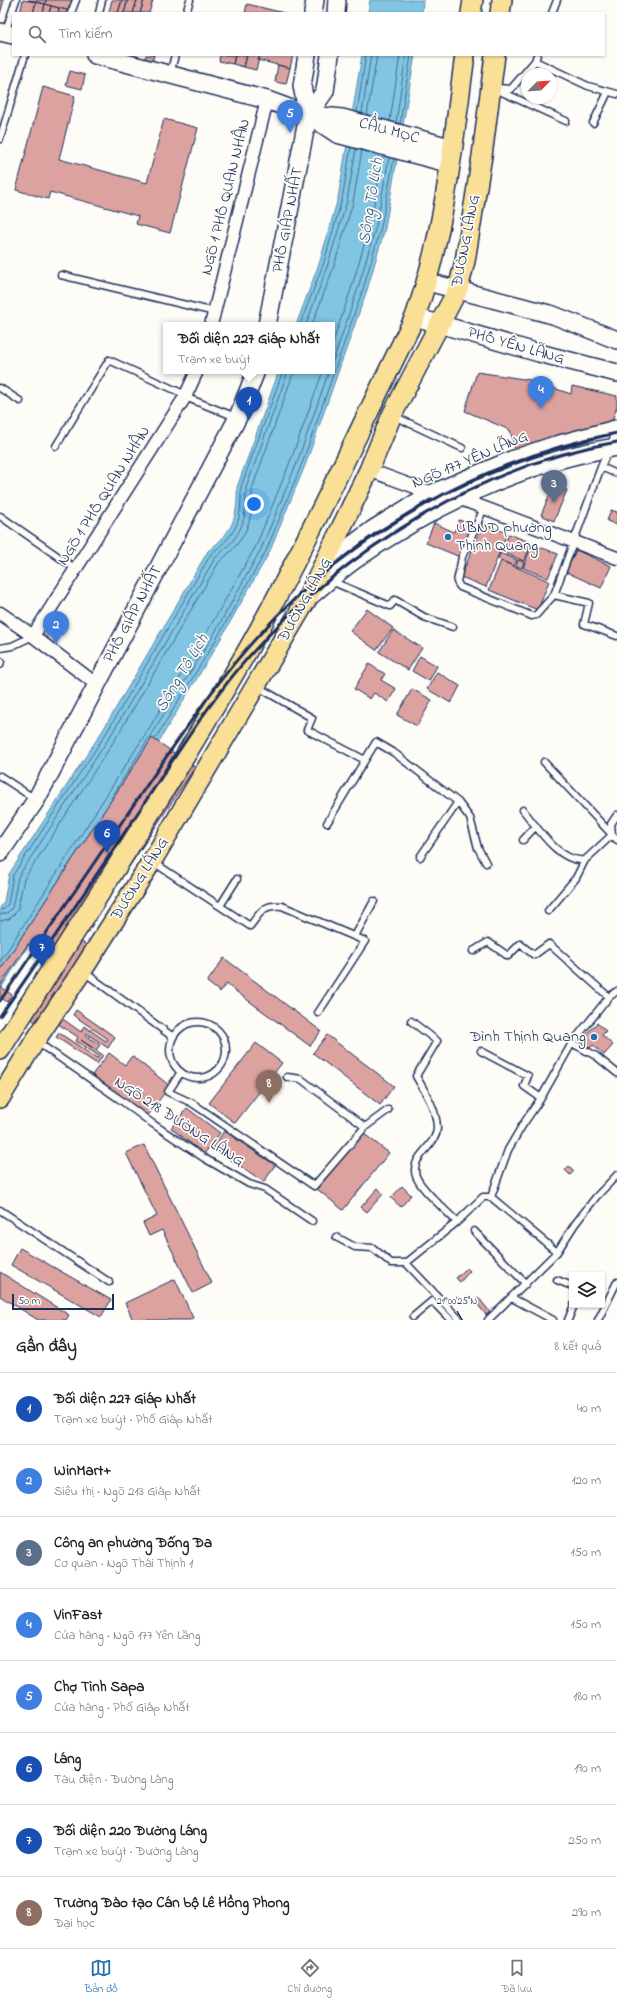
<!DOCTYPE html>
<html lang="vi">
<meta charset="utf-8">
<style>
body{margin:0;font-family:"Indie Flower",sans-serif;background:#f2f2f2;color:#222}
.controls{position:absolute;right:12px;bottom:12px;display:grid;overflow:hidden;border-radius:0px;box-shadow:0 1px 3px #0004}
.controls button{width:36px;height:36px;display:grid;place-items:center;padding:0;border:0;border-bottom:1px solid #e0e0e0;background:#fff;color:#222;font:20px sans-serif}
.compass{position:absolute;left:521px;top:68px;width:36px;height:36px;border-radius:50%;background:#fff;box-shadow:0 1px 3px #0004;rotate:65deg}
.scale{position:absolute;left:12px;bottom:10px;width:102px;box-sizing:border-box;padding-left:4px;border:2px solid #1b2f5e;border-top:0;font-size:11px;line-height:14px;white-space:nowrap;color:#1b2f5e;-webkit-text-stroke:3px #fdfcf7;paint-order:stroke}
.you{position:absolute;left:254px;top:504px;width:14px;height:14px;margin:-10px;border:3px solid #fff;border-radius:50%;background:#1a73e8;box-shadow:0 0 0 6px #1a73e833}
.badge{display:grid;place-items:center;width:26px;height:26px;border-radius:50%;background:#1f6fb2;color:#fff;font-size:13px;font-weight:700}
.pin{position:absolute;translate:-50% -33px;filter:drop-shadow(0 1px 2px #0008)}
.pin::after{content:'';position:absolute;top:21px;width:14px;height:12px;background:inherit;clip-path:polygon(0 0,100% 0,50% 100%)}
.popup{position:absolute;left:163px;top:322px;width:172px;height:52px;box-sizing:border-box;display:grid;place-content:center;border-radius:0px;background:#fff;filter:drop-shadow(0 1px 3px #0005);font-size:13px;white-space:nowrap;color:#767676}
.popup b{font-size:15px;color:#222}
.popup::after{content:'';position:absolute;left:50%;top:100%;margin-left:-8px;border:8px solid transparent;border-top-color:#fff}
.list{margin:0;padding:0;list-style:none}
h2{display:flex;justify-content:space-between;align-items:center;height:52px;margin:0;padding:0 16px;font-size:17px}
h2 small{font-size:13px;font-weight:400;color:#767676}
.list li{display:grid;grid-template-columns:26px 1fr auto;gap:12px;align-items:center;box-sizing:border-box;height:72px;padding:0 16px;border-top:1px solid #e0e0e0}
.list b{display:block;font-size:15px;white-space:nowrap}
.list p{margin:0;font-size:13px;white-space:nowrap;color:#767676}
.list em{font-size:13px;font-style:normal;color:#767676}
.icon{flex:none;width:22px;height:22px;fill:none;stroke:currentColor;stroke-width:2;stroke-linecap:round;stroke-linejoin:round}
.map{position:relative;flex:none;width:617px;height:1320px;overflow:hidden}
.search{position:absolute;background:#fff;box-shadow:0 1px 3px #0004;left:12px;right:12px;top:12px;height:44px;display:flex;align-items:center;gap:10px;box-sizing:border-box;padding:0 14px;border-radius:0px;color:#767676;font-size:15px}
.sheet{height:628px;background:#fff}
nav{display:flex;justify-content:space-around;align-items:center;box-sizing:border-box;height:56px;border-top:1px solid #e0e0e0;background:#fff;font-size:11px;color:#767676}
nav a{display:grid;justify-items:center;gap:2px}
nav .on{color:#1f6fb2}
.map>svg:first-child{display:block}
.water{fill:#81c5e2;stroke:#5889ad}
.lines{fill:none;stroke-linecap:round;stroke-linejoin:round}
.shore{stroke:#446b93;stroke-width:1}
.building{fill:#dca29f;stroke:#1b2f5e}
.lane-casing{stroke:#1b2f5e;stroke-width:9}
.street-casing{stroke:#1b2f5e;stroke-width:15}
.secondary-casing{stroke:#1b2f5e;stroke-width:20}
.primary-casing{stroke:#1b2f5e;stroke-width:22}
.lane{stroke:#fdfcf7;stroke-width:6}
.street{stroke:#fdfcf7;stroke-width:12}
.secondary{stroke:#fdfcf7;stroke-width:17}
.primary{stroke:#fadf96;stroke-width:19}
.rail{stroke:#1b2f5e;stroke-width:3}
.ticks{fill:none;stroke:#1b2f5e;stroke-width:1.5}
.poi-dot{fill:#1f6fb2;stroke:#fdfcf7;stroke-width:1.5}
.labels{text-anchor:middle;dominant-baseline:central;stroke-width:3.5;stroke-linejoin:round;paint-order:stroke}
.street-label{font-size:16px;fill:#1b2f5e;stroke:#fdfcf7}
.poi-label{font-size:16px;fill:#1b2f5e;stroke:#fdfcf7;text-anchor:start}
.water-label{font-size:17px;font-style:italic;fill:#3a5c86;stroke:#fdfcf7}
.ticks-label{font-size:10px;text-anchor:middle;fill:#1b2f5e;stroke:#fdfcf7;stroke-width:3.5;stroke-linejoin:round;paint-order:stroke}
</style>
<div class="map">
<svg width="617" height="1320" viewBox="0 0 617 1320">
<rect width="100%" height="100%" fill="#fdfcf7"/>
<filter id="ink" filterUnits="userSpaceOnUse"><feTurbulence type="fractalNoise" baseFrequency=".025" numOctaves="2"/><feDisplacementMap in="SourceGraphic" scale="8" xChannelSelector="R" yChannelSelector="G"/><feConvolveMatrix kernelMatrix="1 2 1 2 8 2 1 2 1" color-interpolation-filters="sRGB"/></filter>
<g filter="url(#ink)">
<path class="water" d="M370,0H423L422,13H368Z
M362,55H415L385,228L367,290L306,463L269,553L220,640L161,738L0,990V908L4,902L9,874L103,730L208,551C233,532 238,517 237,487L279,371H332V325H296L320,261L338,198Z"/>
<g class="lines">
<path class="shore" d="M357,112L366,55
M362,113L371,55
M367,115L377,55
M390,121L400,55
M396,123L406,55
M400,124L411,55
M300,325L324,262L342,199L351,147
M306,325L328,264L347,201L356,149
M312,325L334,266L353,202L362,150
M332,345L352,286L370,225L383,156
M332,364L358,288L376,226L389,158
M155,739L217,638L266,551L303,461L363,289L381,227L394,159
M111,798L213,636L261,549L298,460L329,371
M0,910L4,909L8,904L13,875L107,732L211,554C239,531 241,522 241,487L283,371
M0,915L7,913L12,908L18,877L111,735L215,558C243,534 246,523 246,488L288,371
M0,921L9,919L17,911L24,879L116,738L219,562C246,539 253,524 252,489L294,371
M0,962L148,730L207,632L256,546L292,457L323,371"/>
</g>
<path class="building" d="M0,0H4L0,14Z
M23,0L36,2L33,13H20Z
M28,0H46L45,4Z
M46,0H70L73,1L70,11L45,4Z
M112,0H122L118,13L109,11Z
M122,0L127,2L124,13H118Z
M128,0H137L133,13H124Z
M137,0H144L140,13H133Z
M144,0H153L149,13H140Z
M36,2L45,4L43,13H33Z
M45,4L51,6L49,13H43Z
M247,4L284,13H245Z
M51,6L59,8L58,13H49Z
M59,8L70,11V13H58Z
M146,55H154L151,66L143,64Z
M220,55H235L233,64L219,61Z
M235,55H247L244,67L233,64Z
M247,55H260L256,70L244,67Z
M260,55H293L290,68L258,60Z
M278,65L290,68L286,84L275,82Z
M70,71L85,75L82,89L66,85Z
M43,87L75,96L59,159L147,183L164,119L198,128L170,233L136,224L138,216L50,192L48,199L16,190Z
M477,372L530,380L571,394L572,386L617,396V407L610,426L557,436L515,449L510,430L465,411Z
M554,484L567,490L554,521L541,515Z
M611,510L617,512V525L607,521Z
M459,520L473,525L460,557L426,543L434,523L454,532Z
M483,523L507,533L486,587L461,577Z
M509,534L532,543L524,561L502,552Z
M532,544L558,554L548,578L523,568Z
M576,550L611,566L601,588L566,572Z
M500,553L517,560L514,566L498,559Z
M518,560L524,562L522,568L516,566Z
M501,561L549,581L538,610L489,590Z
M367,609L393,628L376,650L350,631Z
M393,630L422,648L408,670L379,652Z
M420,656L437,666L429,681L412,671Z
M369,664L385,674L381,680L396,689L388,702L374,693L370,699L354,689Z
M437,672L460,686L451,703L427,689Z
M412,689L432,700L417,726L397,715Z
M152,738L195,767L80,941L91,948L50,1010L81,1032L84,1026L106,1041L108,1039L73,1015L76,1010L115,1037L108,1048L86,1033L85,1035L100,1045L96,1050L81,1040L103,1055L97,1064L56,1037L59,1033L97,1058L99,1056L76,1041L78,1037L46,1016L40,1025L30,1018L76,949L63,967L28,944L0,986L12,995L7,1002L0,997V970Z
M224,958L321,1031L310,1046L226,984L220,992L207,982Z
M597,1023L606,1031L602,1035L613,1045L604,1055L593,1045L590,1048L581,1040Z
M327,1035L394,1086L380,1105L313,1053Z
M256,1043L282,1063L235,1123L209,1103Z
M109,1053L125,1065L132,1056L170,1086L146,1117L92,1075Z
M187,1108L220,1133L204,1154L171,1128Z
M224,1131L275,1165L264,1182L213,1148Z
M363,1133L389,1153L343,1210L317,1189Z
M144,1145L212,1283L193,1293L162,1230L149,1236L143,1223L157,1216L126,1153Z
M569,1166L574,1171L570,1175L565,1170Z
M402,1186L411,1195L401,1207L391,1198Z
M378,1188L383,1194L367,1212L361,1207Z
M20,1248L111,1300L101,1317L11,1265Z
M467,1268L470,1271L460,1282L456,1278Z
M0,1272L69,1315L66,1320H38L0,1296Z
M175,1279L193,1318L190,1320H133L125,1303Z
M478,1297L490,1312L486,1315L474,1300Z"/>
<g class="lines">
<g class="lane-casing">
<path id="lane" d="M71,13L76,0
M99,13L102,0
M186,13L190,0
M552,13L557,0
M5,33L16,0
M535,61L588,86L617,94
M170,74L175,55
M493,88L566,121
M497,88L511,89L535,61L537,55
M593,123L608,92
M0,139L25,55
M61,275L215,312
M0,388L20,401
M185,397L236,417
M394,416L462,448
M56,446L109,360L186,395
M601,467L617,474
M484,508L462,557L457,582L460,587L532,616L536,615L554,595L601,467L617,430
M0,516L76,569
M331,581L390,606L395,600L424,617L453,627
M554,595L589,603L584,624L617,636
M0,648L12,646L33,636
M0,665L1,661
M258,687L312,718L307,730L365,760L376,742L393,752L458,802L470,818L478,848L486,863
M544,762L617,840
M0,776L35,799
M523,810C537,827 560,864 585,860L612,835L611,824L617,815
M327,823L365,760
M523,840L536,826
M420,857L458,802
M153,862L250,926C261,912 263,904 282,906L365,941L318,1013
M220,906L237,879
M548,911L576,878L585,860
M355,936L374,901
M473,951L488,942L508,956L520,944L534,955L549,944L609,997
M84,972L173,1037
M411,1021L437,1041L416,1076C425,1092 436,1108 437,1127C438,1146 409,1156 416,1176C421,1190 446,1210 457,1222L483,1197H491
M170 1050a28 28 0 1 1 56 0a28 28 0 1 1-56 0Z
M37,1042L118,1098L153,1124L204,1158L249,1184L265,1189L312,1221
M572,1043L596,1056L617,1073
M481,1051L528,1076L524,1086L541,1098
M181,1072L168,1092L192,1103L314,1186L365,1127L388,1110
M287,1077L301,1079L365,1127
M491,1197L508,1150L522,1126L541,1098L572,1043L609,997L617,991
M491,1197L557,1252
M0,1210L109,1282
M474,1231L526,1284
M336,1237L355,1247L373,1248L391,1263H406
M406,1263L460,1320
M406,1263L457,1222
M557,1280L572,1286
M512,1298L553,1320
M413,1317L432,1301L451,1320
M488,1320L557,1252L575,1224L596,1197L617,1175
M568,1320L574,1305
M598,1320L617,1282"/>
</g>
<g class="street-casing">
<path id="street" d="M211,325L267,100
M369,470L429,492L458,498L617,558
M329,559L372,527L429,492L512,457L550,444L617,426
M0,613L33,636L96,684
M33,636L185,397L197,371"/>
</g>
<g class="secondary-casing">
<path id="secondary" d="M313,13L315,0
M336,13L337,0
M0,32L13,35
M95,55L267,100L308,115L337,134L451,164
M308,115L325,91L330,55
M311,115L342,118L453,148
M428,282L553,315L617,340
M415,317L539,353L617,373
M267,325L308,115L302,86L307,55
M307,599C323,585 339,571 356,559C432,506 525,461 617,447
M0,853L36,800L238,417L256,371"/>
</g>
<g class="primary-casing">
<path id="primary" d="M471,13L473,0
M500,13L502,0
M0,1050C85,917 171,784 250,646C310,539 360,427 415,317C445,233 453,143 465,55
M0,1098L35,1041L82,971L152,861L307,599L369,470L392,415L458,289L465,261L482,156L495,55"/>
</g>
<use href="#lane" class="lane"/>
<use href="#street" class="street"/>
<use href="#secondary" class="secondary"/>
<use href="#primary" class="primary"/>
<path class="rail" d="M0,1001C49,930 97,859 145,788C181,736 215,682 259,635C350,535 484,458 617,433
M0,1016C50,945 97,874 145,802C179,751 211,699 252,653C343,552 482,464 617,442"/>
</g>
</g>
<path class="ticks" d="M457,1311L462,1320"/>
<g class="poi-dot">
<circle cx="448" cy="537" r="4"/>
<circle cx="594" cy="1037" r="4"/>
</g>
<g class="labels">
<g class="street-label">
<text transform="translate(389 131) rotate(15)">CẦU MỌC</text>
<text transform="translate(226 197) rotate(-76)">NGÕ 1 PHỐ QUAN NHÂN</text>
<text transform="translate(288 220) rotate(-79)">PHỐ GIÁP NHẤT</text>
<text transform="translate(466 241) rotate(-79)">ĐƯỜNG LÁNG</text>
<text transform="translate(516 346) rotate(16)">PHỐ YÊN LÃNG</text>
<text transform="translate(470 460) rotate(-23)">NGÕ 177 YÊN LÃNG</text>
<text transform="translate(104 496) rotate(-58)">NGÕ 1 PHỐ QUAN NHÂN</text>
<text transform="translate(305 600) rotate(-61)">ĐƯỜNG LÁNG</text>
<text transform="translate(133 614) rotate(-62)">PHỐ GIÁP NHẤT</text>
<text transform="translate(140 879) rotate(-58)">ĐƯỜNG LÁNG</text>
<text transform="translate(179 1122) rotate(33)">NGÕ 218 ĐƯỜNG LÁNG</text>
</g>
<g class="poi-label">
<text x="456" y="528">UBND phường<tspan x="456" dy="18">Thịnh Quang</tspan></text>
<text x="586" y="1037" text-anchor="end">Đình Thịnh Quang</text>
</g>
<g class="water-label">
<text transform="translate(371 201) rotate(-81)">Sông Tô Lịch</text>
<text transform="translate(182 673) rotate(-59)">Sông Tô Lịch</text>
</g>
</g>
<g class="ticks-label">
<text x="457" y="1304">21°00'25"N</text>
</g>
</svg>
<div class="controls">
<button><svg class="icon" aria-label="layers" viewBox="0 0 24 24"><path d="M12 4l9 5-9 5-9-5zM3 14l9 5 9-5"/></svg></button>
</div>
<svg class="compass" viewBox="-18 -18 36 36"><path d="M0-13l5 13h-10z" fill="#e53935"/><path d="M0 13l5-13h-10z" fill="#767676"/></svg>
<div class="scale">50 m</div>
<div class="you"></div>
<div class="pin badge" style="left:249px;top:420px;background:#1a4fb4">1</div>
<div class="popup"><b>Đối diện 227 Giáp Nhất</b>Trạm xe buýt</div>
<div class="pin badge" style="left:56px;top:644px;background:#3f7fe0">2</div>
<div class="pin badge" style="left:554px;top:503px;background:#5c6f8a">3</div>
<div class="pin badge" style="left:541px;top:409px;background:#3f7fe0">4</div>
<div class="pin badge" style="left:290px;top:133px;background:#3f7fe0">5</div>
<div class="pin badge" style="left:107px;top:853px;background:#1a4fb4">6</div>
<div class="pin badge" style="left:42px;top:967px;background:#1a4fb4">7</div>
<div class="pin badge" style="left:269px;top:1103px;background:#8d6e63">8</div>
<div class="search"><svg class="icon" aria-label="search" viewBox="0 0 24 24"><circle cx="10" cy="10" r="6"/><path d="M15 15l6 6"/></svg>Tìm kiếm</div>
</div>
<section class="sheet">
<h2>Gần đây<small>8 kết quả</small></h2>
<ul class="list">
<li><span class="badge" style="background:#1a4fb4">1</span><div><b>Đối diện 227 Giáp Nhất</b><p>Trạm xe buýt · Phố Giáp Nhất</p></div><em>40 m</em></li>
<li><span class="badge" style="background:#3f7fe0">2</span><div><b>WinMart+</b><p>Siêu thị · Ngõ 213 Giáp Nhất</p></div><em>120 m</em></li>
<li><span class="badge" style="background:#5c6f8a">3</span><div><b>Công an phường Đống Đa</b><p>Cơ quan · Ngõ Thái Thịnh 1</p></div><em>150 m</em></li>
<li><span class="badge" style="background:#3f7fe0">4</span><div><b>VinFast</b><p>Cửa hàng · Ngõ 177 Yên Lãng</p></div><em>150 m</em></li>
<li><span class="badge" style="background:#3f7fe0">5</span><div><b>Chợ Tình Sapa</b><p>Cửa hàng · Phố Giáp Nhất</p></div><em>180 m</em></li>
<li><span class="badge" style="background:#1a4fb4">6</span><div><b>Láng</b><p>Tàu điện · Đường Láng</p></div><em>190 m</em></li>
<li><span class="badge" style="background:#1a4fb4">7</span><div><b>Đối diện 220 Đường Láng</b><p>Trạm xe buýt · Đường Láng</p></div><em>250 m</em></li>
<li><span class="badge" style="background:#8d6e63">8</span><div><b>Trường Đào tạo Cán bộ Lê Hồng Phong</b><p>Đại học</p></div><em>290 m</em></li>
</ul>
</section>
<nav>
<a class="on"><svg class="icon" aria-label="map" viewBox="0 0 24 24"><path d="M3 6l6-2 6 2 6-2v14l-6 2-6-2-6 2zM9 4v14M15 6v14"/></svg>Bản đồ</a>
<a><svg class="icon" aria-label="directions" viewBox="0 0 24 24"><path d="M12 3l9 9-9 9-9-9zM9 14v-3h6M13 9l2 2-2 2"/></svg>Chỉ đường</a>
<a><svg class="icon" aria-label="saved" viewBox="0 0 24 24"><path d="M7 4h10v16l-5-4-5 4z"/></svg>Đã lưu</a>
</nav>
